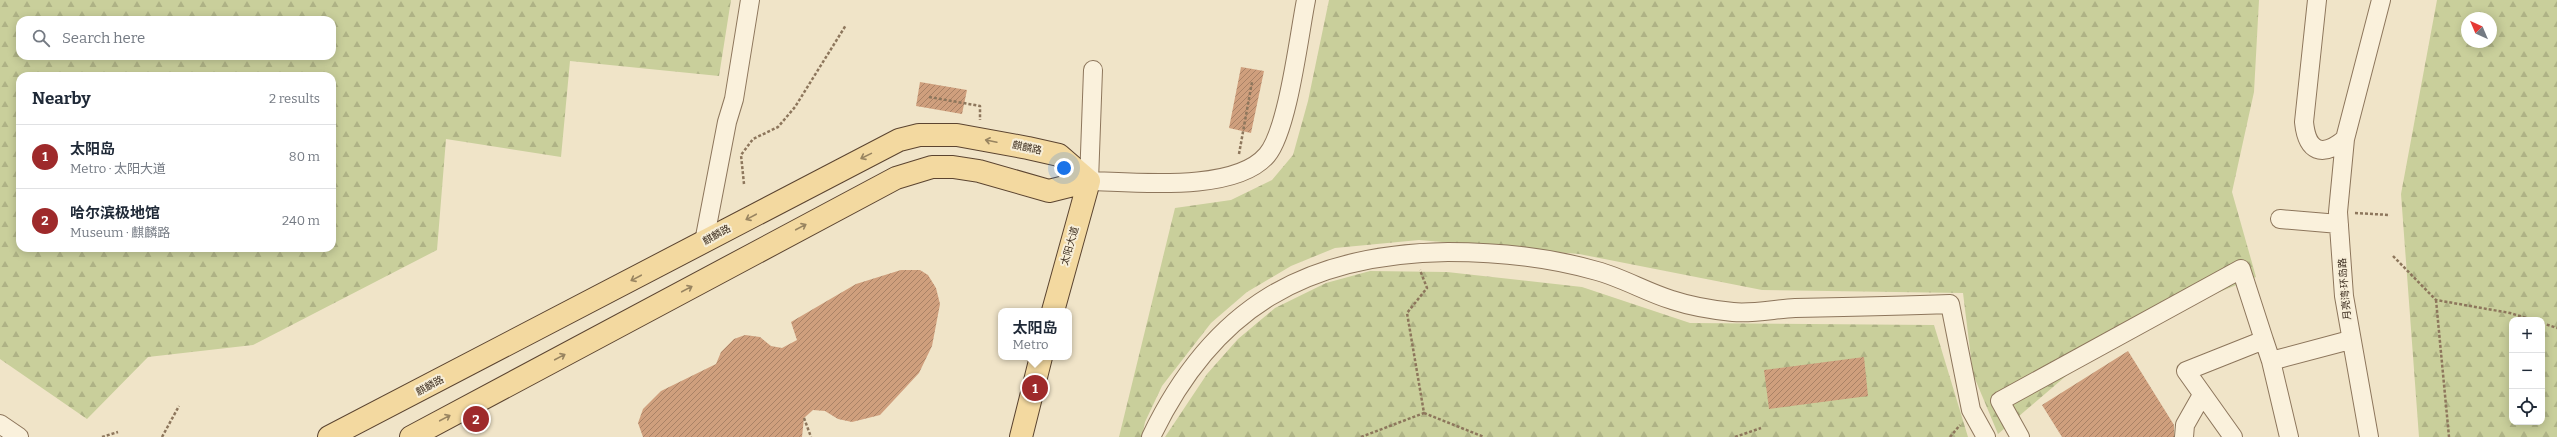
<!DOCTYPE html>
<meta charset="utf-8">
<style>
body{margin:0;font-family:Bitter,"Noto Sans SC",serif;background:#f2f2f3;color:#1f2937}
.controls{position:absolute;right:12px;bottom:12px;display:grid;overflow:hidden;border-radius:8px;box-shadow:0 2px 10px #0003}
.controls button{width:36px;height:36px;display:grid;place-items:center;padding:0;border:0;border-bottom:1px solid #e0e1e3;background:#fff;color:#1f2937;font:20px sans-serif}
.compass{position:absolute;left:2461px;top:12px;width:36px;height:36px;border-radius:50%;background:#fff;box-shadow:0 2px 10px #0003;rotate:316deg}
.you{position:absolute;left:1064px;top:168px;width:14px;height:14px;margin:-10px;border:3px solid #fff;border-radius:50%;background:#1a73e8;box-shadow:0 0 0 6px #1a73e833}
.badge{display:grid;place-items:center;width:26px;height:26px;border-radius:50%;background:#9e2a2b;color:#fff;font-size:13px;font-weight:700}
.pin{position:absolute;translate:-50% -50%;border:2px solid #fff;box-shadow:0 1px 4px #0006}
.popup{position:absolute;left:998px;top:308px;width:74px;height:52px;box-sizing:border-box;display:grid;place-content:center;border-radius:8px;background:#fff;filter:drop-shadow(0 1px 3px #0005);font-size:13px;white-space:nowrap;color:#747a83}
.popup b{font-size:15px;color:#1f2937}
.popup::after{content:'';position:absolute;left:50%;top:100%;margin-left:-8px;border:8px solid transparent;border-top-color:#fff}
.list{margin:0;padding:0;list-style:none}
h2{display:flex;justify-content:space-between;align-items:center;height:52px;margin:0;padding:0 16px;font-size:17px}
h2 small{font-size:13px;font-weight:400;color:#747a83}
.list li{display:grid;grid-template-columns:26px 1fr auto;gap:12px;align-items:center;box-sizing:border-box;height:64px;padding:0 16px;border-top:1px solid #e0e1e3}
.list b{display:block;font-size:15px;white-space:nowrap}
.list p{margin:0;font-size:13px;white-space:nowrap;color:#747a83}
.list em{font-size:13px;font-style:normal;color:#747a83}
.icon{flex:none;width:22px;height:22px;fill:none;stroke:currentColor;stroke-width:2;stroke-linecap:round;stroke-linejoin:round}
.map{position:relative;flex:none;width:2557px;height:437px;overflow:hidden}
.search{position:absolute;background:#fff;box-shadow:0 2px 10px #0003;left:16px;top:16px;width:320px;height:44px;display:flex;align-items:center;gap:10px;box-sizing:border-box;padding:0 14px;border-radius:12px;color:#747a83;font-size:15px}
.panel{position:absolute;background:#fff;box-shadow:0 2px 10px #0003;left:16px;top:72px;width:320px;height:180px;border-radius:12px}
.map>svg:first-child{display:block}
.forest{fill:url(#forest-firs);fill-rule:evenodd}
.building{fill:url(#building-hatch)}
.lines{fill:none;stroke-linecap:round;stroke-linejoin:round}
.minor-casing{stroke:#8d765c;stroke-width:20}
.major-casing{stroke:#5b4430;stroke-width:24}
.path{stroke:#8d765c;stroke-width:2.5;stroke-dasharray:3 2;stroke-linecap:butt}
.minor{stroke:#faf1dc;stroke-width:18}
.major{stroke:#f3d9a0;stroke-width:22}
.oneway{stroke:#988460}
.labels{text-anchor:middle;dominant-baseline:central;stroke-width:4;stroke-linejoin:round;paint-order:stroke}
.street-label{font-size:10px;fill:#3d2e20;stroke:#f7eed8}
</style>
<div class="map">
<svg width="2557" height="437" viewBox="0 0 2557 437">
<defs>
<pattern id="forest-firs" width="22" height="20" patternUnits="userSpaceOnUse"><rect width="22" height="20" fill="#c9cf9b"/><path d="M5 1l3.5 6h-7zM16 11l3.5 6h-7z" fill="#aeb285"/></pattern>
<pattern id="building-hatch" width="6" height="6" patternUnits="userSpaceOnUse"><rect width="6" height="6" fill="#cf9f7d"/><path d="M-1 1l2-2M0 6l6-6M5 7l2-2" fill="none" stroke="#a98266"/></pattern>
</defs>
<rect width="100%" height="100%" fill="#f0e4c8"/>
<path class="forest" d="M0,0H731L719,76L570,61L561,157L446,139L437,250L253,345L148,357L87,419L0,359ZM20,20H332V56H20ZM20,76H332V248H20Z
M1329,0H2259L2254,92L2232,192L2256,277L2114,335L1998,434L1973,374L1963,293L1762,290L1579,254L1419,240L1335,248L1291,266L1247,292L1211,323L1162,386L1145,422L1142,437H1119L1175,208L1231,200L1272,180L1293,155L1308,101Z
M2437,0H2557V437H2419L2401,194ZM2467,18H2491V42H2467ZM2512,320H2542V422H2512Z
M1370,271L1447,272L1582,287L1690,323L1934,325L1968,437H1165L1207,374L1238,339L1275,308L1326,283Z"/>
<path class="building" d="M1241,67L1264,71L1251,133L1229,128Z
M920,82L967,90L962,114L916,106Z
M901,270H920L928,275L936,288L940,304L932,346L919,373L880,415L852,422L838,419L825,411L813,410L804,418L802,437H643L638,423L643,409L661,391L716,364L721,352L734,339L745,335L760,337L771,346L782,348L797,340L791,322L856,284Z
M2128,351L2174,425V437H2062L2042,405Z
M1864,357L1868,396L1769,409L1764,370Z"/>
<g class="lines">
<g class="minor-casing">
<path id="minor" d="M2317,0L2304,122C2307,152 2322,158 2345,139L2381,0
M1093,70L1089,181C1135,182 1235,193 1267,155C1288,130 1299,35 1306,0
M2345,139L2338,212L2344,296L2369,437
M2280,219L2339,224
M704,242L727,122L734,99L750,0
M2271,361L2350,340
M0,424L19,437
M1151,437C1213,307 1306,254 1448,252C1498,252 1549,257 1597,271C1623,278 1646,292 1672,300C1690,306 1713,310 1733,312C1753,314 1775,309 1795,308C1847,307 1898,306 1950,304L1971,410L1986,437
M2020,437L2000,401L2241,269L2264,340
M2184,437L2185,425L2202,395
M2233,437L2186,371L2264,340L2271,361L2289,437"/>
</g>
<g class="major-casing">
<path id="major" d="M1053,311L1089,181
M329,437L899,140L919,135H957L1028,148L1059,155L1089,181
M411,437L896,178L932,167H953L979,171L1049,191L1089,181
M1021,437L1041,357"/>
</g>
<path class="path" d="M929,97L980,106V120
M1239,154L1252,82
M744,184L741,155L753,139L778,127L795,107L846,25
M2355,213L2390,215
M2393,256L2436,300L2510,313L2533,320
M2436,300L2449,437
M2542,323L2557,328
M1424,413L1484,437
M804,418L811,437
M102,437L118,432
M162,437L179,406
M1361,437L1424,413L1407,313L1427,288L1420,270
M1735,437L1761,428
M1950,437L1960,425"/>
<use href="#minor" class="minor"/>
<use href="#major" class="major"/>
</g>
<defs><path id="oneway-shaft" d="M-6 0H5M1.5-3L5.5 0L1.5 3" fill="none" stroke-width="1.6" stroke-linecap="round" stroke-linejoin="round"/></defs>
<g class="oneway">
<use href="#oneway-shaft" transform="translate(991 141) rotate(-168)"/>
<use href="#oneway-shaft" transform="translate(866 156) rotate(154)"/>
<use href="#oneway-shaft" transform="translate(751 217) rotate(152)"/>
<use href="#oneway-shaft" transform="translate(801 227) rotate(-28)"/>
<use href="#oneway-shaft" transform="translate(636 278) rotate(152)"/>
<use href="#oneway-shaft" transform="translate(687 289) rotate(-28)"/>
<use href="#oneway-shaft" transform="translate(560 357) rotate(-28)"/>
<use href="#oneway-shaft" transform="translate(445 418) rotate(-28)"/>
</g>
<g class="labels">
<g class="street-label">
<text transform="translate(1027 148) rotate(12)">麒麟路</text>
<text transform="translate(717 235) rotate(-29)">麒麟路</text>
<text transform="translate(1070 246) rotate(-74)">太阳大道</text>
<text transform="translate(2345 289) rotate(-95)">月亮湾·环岛路</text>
<text transform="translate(430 386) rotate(-28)">麒麟路</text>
</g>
</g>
</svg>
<div class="controls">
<button>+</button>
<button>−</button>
<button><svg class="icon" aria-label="locate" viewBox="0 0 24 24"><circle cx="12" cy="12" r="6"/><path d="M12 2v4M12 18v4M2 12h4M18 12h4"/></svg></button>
</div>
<svg class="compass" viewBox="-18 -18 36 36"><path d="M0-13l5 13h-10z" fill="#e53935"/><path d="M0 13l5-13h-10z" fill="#747a83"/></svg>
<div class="you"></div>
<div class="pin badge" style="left:1035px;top:388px">1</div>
<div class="popup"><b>太阳岛</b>Metro</div>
<div class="pin badge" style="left:476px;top:419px">2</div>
<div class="search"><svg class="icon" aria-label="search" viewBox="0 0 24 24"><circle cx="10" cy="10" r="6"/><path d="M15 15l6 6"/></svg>Search here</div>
<section class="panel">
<h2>Nearby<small>2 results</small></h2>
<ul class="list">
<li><span class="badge">1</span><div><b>太阳岛</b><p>Metro · 太阳大道</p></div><em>80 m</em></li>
<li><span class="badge">2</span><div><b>哈尔滨极地馆</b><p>Museum · 麒麟路</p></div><em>240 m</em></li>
</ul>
</section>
</div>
